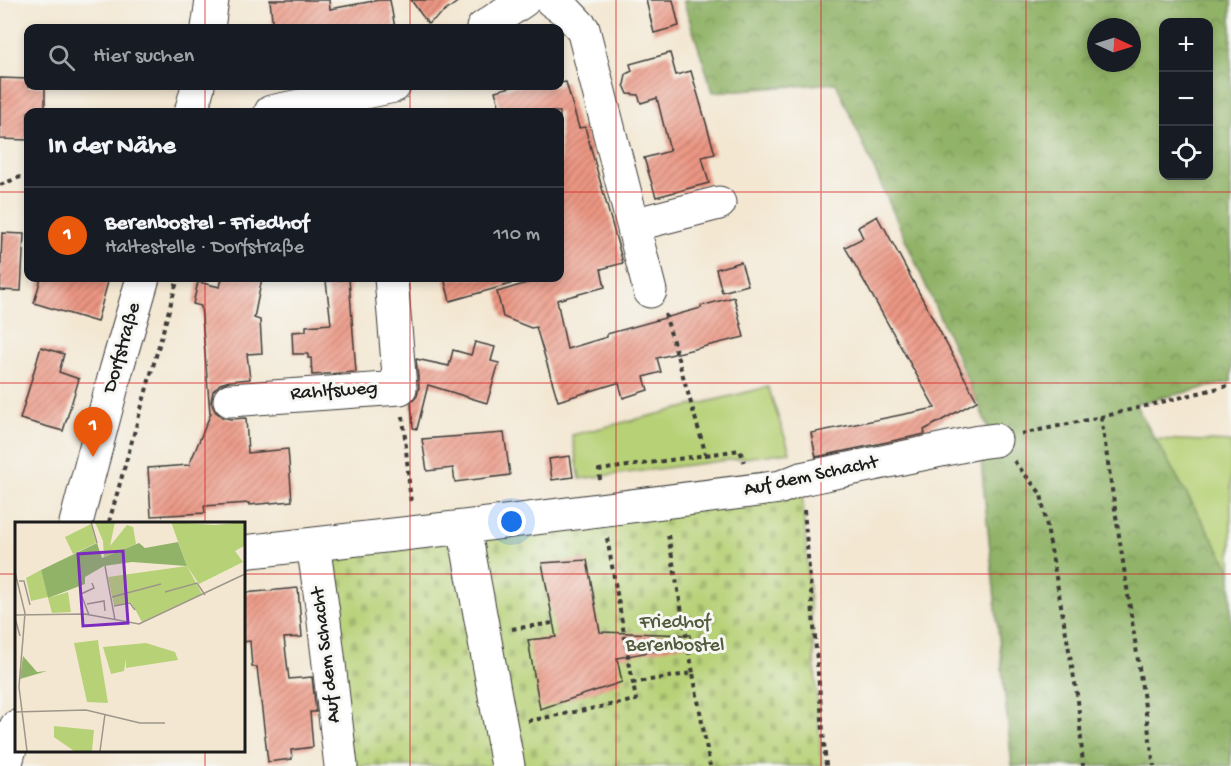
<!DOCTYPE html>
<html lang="de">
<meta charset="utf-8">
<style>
body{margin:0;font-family:"Gochi Hand",sans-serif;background:#242831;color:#f1f3f6}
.controls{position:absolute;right:18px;top:18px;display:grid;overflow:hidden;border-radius:12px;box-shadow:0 3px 9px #0003}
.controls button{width:54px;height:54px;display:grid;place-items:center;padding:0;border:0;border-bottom:2px solid #363941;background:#171b24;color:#f1f3f6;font:30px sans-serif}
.compass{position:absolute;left:1087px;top:18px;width:54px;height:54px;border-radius:50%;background:#171b24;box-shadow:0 3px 9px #0003;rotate:94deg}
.you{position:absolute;left:512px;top:522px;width:21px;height:21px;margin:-15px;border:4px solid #fff;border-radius:50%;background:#1a73e8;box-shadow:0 0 0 9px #1a73e833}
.badge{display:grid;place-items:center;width:39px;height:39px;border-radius:50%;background:#ea580c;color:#fff;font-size:20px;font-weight:700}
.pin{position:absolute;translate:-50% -50px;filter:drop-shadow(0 2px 3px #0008)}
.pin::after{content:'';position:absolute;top:32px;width:21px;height:18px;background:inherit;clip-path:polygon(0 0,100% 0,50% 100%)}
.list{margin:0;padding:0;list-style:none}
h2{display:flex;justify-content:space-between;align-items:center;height:78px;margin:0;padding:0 24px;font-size:26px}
h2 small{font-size:20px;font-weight:400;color:#9ea1a6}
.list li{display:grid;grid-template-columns:39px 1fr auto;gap:18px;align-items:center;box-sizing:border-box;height:96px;padding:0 24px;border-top:2px solid #363941}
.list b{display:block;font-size:22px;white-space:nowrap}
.list p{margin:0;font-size:20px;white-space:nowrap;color:#9ea1a6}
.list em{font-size:20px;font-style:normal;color:#9ea1a6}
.icon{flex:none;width:33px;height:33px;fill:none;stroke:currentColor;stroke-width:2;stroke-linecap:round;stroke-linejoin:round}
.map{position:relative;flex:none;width:1231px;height:766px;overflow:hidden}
.search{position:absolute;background:#171b24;box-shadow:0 3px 9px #0003;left:24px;top:24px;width:540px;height:66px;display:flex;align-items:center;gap:15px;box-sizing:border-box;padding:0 21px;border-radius:12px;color:#9ea1a6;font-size:22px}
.panel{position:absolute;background:#171b24;box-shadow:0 3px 9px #0003;left:24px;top:108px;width:540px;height:174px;border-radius:12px}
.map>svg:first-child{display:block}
.green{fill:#b7d177;stroke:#6a764a;stroke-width:1.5}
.forest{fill:url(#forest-crowns);stroke:#566842;stroke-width:1.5;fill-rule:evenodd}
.cemetery{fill:url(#cemetery-stones);stroke:#6a764a;stroke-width:1.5}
.building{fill:url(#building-hatch)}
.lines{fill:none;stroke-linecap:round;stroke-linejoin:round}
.minor-casing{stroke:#3c3a37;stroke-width:35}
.path{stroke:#3c3a37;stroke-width:4;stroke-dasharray:4.5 4.5;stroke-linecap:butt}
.minor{stroke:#fff;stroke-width:33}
.grid{fill:none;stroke:#d62828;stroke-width:1.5;stroke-opacity:0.55}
.labels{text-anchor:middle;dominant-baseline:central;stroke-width:6;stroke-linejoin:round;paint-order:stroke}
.street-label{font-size:20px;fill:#1c1c1c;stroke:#f6f6f2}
.park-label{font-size:20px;fill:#525b3c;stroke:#f6f6f2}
.inset-road{fill:none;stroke:#9d9689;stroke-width:1.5}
.view{fill:#7b2cbf;fill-opacity:0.15;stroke:#7b2cbf;stroke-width:3}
.inset-edge{fill:none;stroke:#1c1c1c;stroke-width:3}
</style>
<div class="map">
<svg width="1231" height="766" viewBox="0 0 1231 766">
<defs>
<pattern id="forest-crowns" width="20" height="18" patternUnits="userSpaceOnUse" patternTransform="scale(1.5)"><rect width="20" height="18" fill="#91b368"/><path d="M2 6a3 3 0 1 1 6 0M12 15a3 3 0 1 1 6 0" fill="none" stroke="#769155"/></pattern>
<pattern id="cemetery-stones" width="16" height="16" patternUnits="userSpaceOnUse" patternTransform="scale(1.5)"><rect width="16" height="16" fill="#b7d177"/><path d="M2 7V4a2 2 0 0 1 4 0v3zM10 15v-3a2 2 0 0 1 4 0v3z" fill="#9db366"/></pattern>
<pattern id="building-hatch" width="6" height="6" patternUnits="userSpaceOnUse" patternTransform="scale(1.5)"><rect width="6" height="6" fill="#ec9683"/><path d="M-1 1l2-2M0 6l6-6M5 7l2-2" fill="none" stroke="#be7a6a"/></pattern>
</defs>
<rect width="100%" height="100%" fill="#f6f6f2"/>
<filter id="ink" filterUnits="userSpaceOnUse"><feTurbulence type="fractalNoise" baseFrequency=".0167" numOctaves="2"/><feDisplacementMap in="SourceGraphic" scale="12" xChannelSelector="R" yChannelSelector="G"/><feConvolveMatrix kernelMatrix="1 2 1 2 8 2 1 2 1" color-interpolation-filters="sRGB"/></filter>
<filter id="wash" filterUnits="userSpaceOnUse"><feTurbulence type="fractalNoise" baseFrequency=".008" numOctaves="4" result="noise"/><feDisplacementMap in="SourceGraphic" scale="24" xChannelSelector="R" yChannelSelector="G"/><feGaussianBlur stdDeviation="1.35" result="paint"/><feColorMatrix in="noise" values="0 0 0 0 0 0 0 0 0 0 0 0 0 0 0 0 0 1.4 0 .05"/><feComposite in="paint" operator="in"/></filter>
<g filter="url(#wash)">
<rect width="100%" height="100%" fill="#f3e7d2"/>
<path class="green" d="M768,387L790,452L580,479L572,435Z
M1155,439L1231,442V571Z"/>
<path class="forest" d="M683,0H1231V382L1135,404L1231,571V766H1012L979,442L995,445L977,401L836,83L713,92ZM1164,22H1208V176H1164ZM1096,27H1132V63H1096Z"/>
<path class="cemetery" d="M801,479L822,766H346L313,544Z"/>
<g id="blocks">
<path class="building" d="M270,0H329L330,9L379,0H390L395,28H273Z
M411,0H460L428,24Z
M646,0H673L679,26L654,33Z
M670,53L676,75L691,71L715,154L702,157L709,183L656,197L644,158L670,151L657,98L641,103L638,95L628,94L624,85L626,74L632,71L630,64Z
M0,78L28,79V86H45V112H28V140L0,139Z
M566,82L579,128L585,127L623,263L601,269L605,287L557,300L567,349L607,337V334L701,308V306L734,297L744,337L657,358L661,372L644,377L648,390L623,398L619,383H617L558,401L536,327L531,328L503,317L497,292L544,278H560V112H501L495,91L515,86H560V83Z
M877,216L883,227H884L977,401L924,430L925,434L816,457L811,433L935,408L845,247L863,238L858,227Z
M2,233L24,234L21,291L0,290Z
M741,262L748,285L722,292L716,269Z
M41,278H109L97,322L34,303Z
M222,278H262L254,318L260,320L262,353L247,354L250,379L229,381L220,384L213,391L211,402L215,411L222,417L231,419L246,418L248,453L288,449L292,501L249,505V503L204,506L205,513L151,516L148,468L189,465L211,413H210L201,306L193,304L198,282L220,287Z
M444,278H511V284L450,301Z
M349,279L356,372L312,375L311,358H308V354H293L292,332L306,331V326L331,324L326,281Z
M475,342L495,347L491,361L499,363L487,403L428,385L417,429L413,428L411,403L417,396L419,387L416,359L449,366L453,350L471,355Z
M41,347L64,354L59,372L79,379L63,431L20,419Z
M504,433L510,475L455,482L453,468L427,471L422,439Z
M570,456L573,477L552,480L549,459Z
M587,560L600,632L690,635L691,644L617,658L622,682L540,709L528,640L556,637L542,563Z
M298,588L302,637L284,638L289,679L312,677L316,712H310L313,747L291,750L292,759L268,762L257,667H252L250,641L243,642V593Z"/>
</g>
</g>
<g filter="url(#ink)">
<use href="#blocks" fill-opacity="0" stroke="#3c3a37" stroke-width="1.5"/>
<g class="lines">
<g class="minor-casing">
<path id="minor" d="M551,0L565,10L583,29L633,225L719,203
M208,28L212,0
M483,28L524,0
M191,112L198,86
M271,112L394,86
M633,225L650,291
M230,400L400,388L391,278
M76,523L116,371L143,278
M464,527L508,766
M313,544L323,613L341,766
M243,552L464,527L781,487L801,479L979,442L995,440
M5,766L16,727"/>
</g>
<path class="path" d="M0,185L28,174
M403,416L411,504
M1101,417L1154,766
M1021,434L1101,417L1231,385
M706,455L740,450L744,462
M1014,461L1041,494L1078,700L1083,766
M600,480L599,470L706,455L665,314
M804,510L826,766
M109,522L178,278
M668,535L693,673
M512,629L553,623
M632,683L693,673L710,766
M528,721L636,700L607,538"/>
<use href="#minor" class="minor"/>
</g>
</g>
<path class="grid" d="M205,0V28M410,0V28M616,0V766M821,0V766M1026,0V766M205,86V112M410,86V112M0,192H28M560,192H1231M205,278V523M410,278V766M0,383H1231M0,574H16M243,574H1231M205,750V766"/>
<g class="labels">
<g class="street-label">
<text transform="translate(123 348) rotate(-74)">Dorfstraße</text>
<text transform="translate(334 392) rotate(-4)">Rahlfsweg</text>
<text transform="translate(811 477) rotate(-12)">Auf dem Schacht</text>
<text transform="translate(327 655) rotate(-97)">Auf dem Schacht</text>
</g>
<g class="park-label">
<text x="675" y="623">Friedhof<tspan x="675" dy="23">Berenbostel</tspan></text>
</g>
</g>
<g transform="translate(15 522)">
<rect width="230" height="230" fill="#f3e7d2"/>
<path d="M80,0H100L95,24L112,3L118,5L121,22L89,35L88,19ZM156,0L200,3L229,0V24L220,29L228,40L184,62L172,44ZM26,48L33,75L16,79L11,56ZM53,70L56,90L37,91L33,76ZM83,118L84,126L93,181L72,180L59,121ZM131,121L160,130L163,138L111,146V137L109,149L96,152L88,125ZM39,204L79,208L77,229H59L39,215Z" fill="#b7d177"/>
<path d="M163,20L172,44L117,40L89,44L70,55V62L33,76L26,48L82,21L87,36L124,21L130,26ZM8,134L22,150L32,149L5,157Z" fill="#91b368"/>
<path d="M76,2L81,21L58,32L50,15ZM172,44L187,72L127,100L116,80L99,84L93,55Z" fill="#b7d177"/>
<path class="inset-road" d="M76,0L82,21M90,44L100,98M0,50L10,91L4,165L12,229M4,59H9L15,83M150,70L182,61L190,73M97,75L146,62M72,82L89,79L90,89M99,84L115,81L120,88M0,93L70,92L124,102L230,52M74,93L66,72L79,66L77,61M0,96L5,114M0,190L71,188L125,201H150M85,229L90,192"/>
<path class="view" d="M108,29L113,101L68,104L63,32Z"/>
<rect width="230" height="230" class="inset-edge"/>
</g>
</svg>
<div class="controls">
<button>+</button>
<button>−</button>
<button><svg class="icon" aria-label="locate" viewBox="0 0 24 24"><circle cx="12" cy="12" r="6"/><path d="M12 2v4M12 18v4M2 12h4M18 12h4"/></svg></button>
</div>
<svg class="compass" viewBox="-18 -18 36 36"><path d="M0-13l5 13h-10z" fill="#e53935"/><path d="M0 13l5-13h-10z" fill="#9ea1a6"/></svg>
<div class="you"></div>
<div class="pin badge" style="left:93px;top:457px">1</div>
<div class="search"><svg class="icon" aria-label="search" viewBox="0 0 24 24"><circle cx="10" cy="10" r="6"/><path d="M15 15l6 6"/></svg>Hier suchen</div>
<section class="panel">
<h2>In der Nähe<small></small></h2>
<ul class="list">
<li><span class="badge">1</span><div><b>Berenbostel - Friedhof</b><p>Haltestelle · Dorfstraße</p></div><em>110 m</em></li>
</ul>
</section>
</div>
